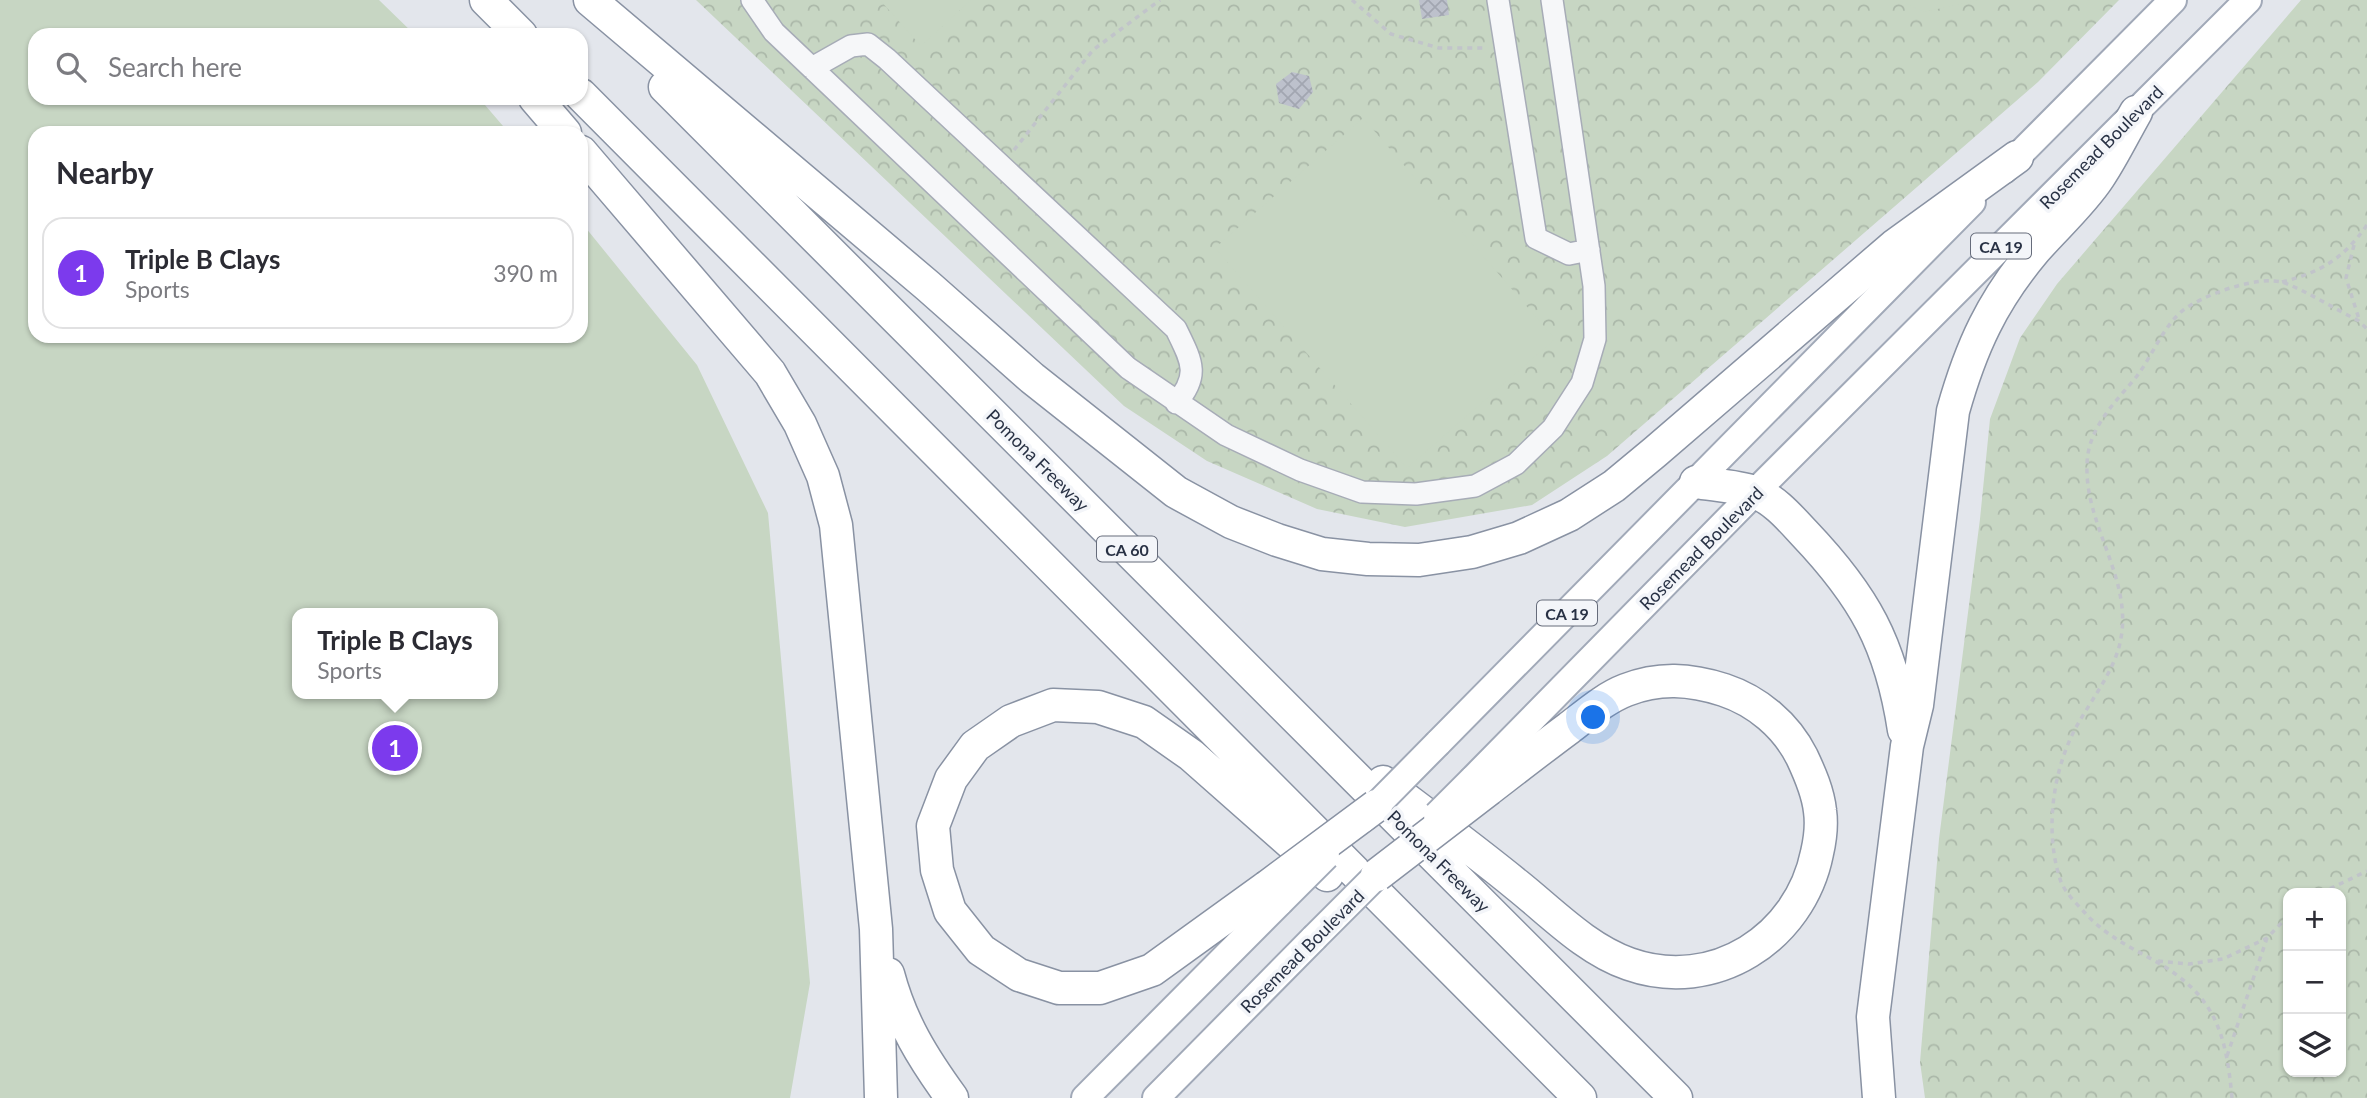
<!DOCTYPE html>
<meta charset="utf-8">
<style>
body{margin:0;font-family:Lato,sans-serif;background:#f2f2f3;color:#2b2b33}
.controls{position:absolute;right:21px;bottom:21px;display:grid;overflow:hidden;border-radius:14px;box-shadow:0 2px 5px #0004}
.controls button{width:63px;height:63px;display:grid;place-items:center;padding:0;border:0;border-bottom:2px solid #e1e1e2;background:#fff;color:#2b2b33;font:35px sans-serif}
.you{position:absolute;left:1594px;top:718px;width:24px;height:24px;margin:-18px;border:5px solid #fff;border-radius:50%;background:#1a73e8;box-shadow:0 0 0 10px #1a73e833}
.badge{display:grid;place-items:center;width:46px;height:46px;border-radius:50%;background:#7c3aed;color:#fff;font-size:23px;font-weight:700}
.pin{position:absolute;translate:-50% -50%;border:4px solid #fff;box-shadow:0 2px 7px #0006}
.popup{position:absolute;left:292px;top:608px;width:206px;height:91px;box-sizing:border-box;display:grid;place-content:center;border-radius:14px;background:#fff;filter:drop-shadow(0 2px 5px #0005);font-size:23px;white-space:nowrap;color:#7c7c81}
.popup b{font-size:26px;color:#2b2b33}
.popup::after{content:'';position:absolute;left:50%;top:100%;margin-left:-14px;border:14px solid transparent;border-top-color:#fff}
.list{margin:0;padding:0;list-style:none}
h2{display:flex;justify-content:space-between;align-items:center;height:91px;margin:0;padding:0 28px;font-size:30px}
h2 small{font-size:23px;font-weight:400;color:#7c7c81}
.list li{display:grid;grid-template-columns:46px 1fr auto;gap:21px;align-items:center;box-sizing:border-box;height:112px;margin:0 14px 14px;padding:0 14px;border:2px solid #e1e1e2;border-radius:21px}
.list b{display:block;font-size:26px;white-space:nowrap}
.list p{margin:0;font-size:23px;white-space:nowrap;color:#7c7c81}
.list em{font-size:23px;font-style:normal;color:#7c7c81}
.icon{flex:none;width:38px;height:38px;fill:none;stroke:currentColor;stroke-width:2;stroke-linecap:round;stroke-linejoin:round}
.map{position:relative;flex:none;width:2367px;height:1098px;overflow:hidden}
.search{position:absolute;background:#fff;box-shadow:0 2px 5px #0004;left:28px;top:28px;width:560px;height:77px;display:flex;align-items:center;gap:18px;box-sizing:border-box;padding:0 24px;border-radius:21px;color:#7c7c81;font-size:26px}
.panel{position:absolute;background:#fff;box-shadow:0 2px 5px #0004;left:28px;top:126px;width:560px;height:217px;border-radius:21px}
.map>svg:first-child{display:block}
.forest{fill:url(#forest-crowns);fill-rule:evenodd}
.pitch{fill:#c7d6c3;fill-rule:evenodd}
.building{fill:url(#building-cross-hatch)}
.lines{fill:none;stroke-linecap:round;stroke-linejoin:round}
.minor-casing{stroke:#a7acb7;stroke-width:24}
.major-casing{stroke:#a1a9b8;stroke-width:30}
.highway-casing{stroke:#8992a3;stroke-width:35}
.path{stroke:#c1c4ca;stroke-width:3.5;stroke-dasharray:5 5;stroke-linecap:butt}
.minor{stroke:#f6f7f9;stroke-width:21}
.major{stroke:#fff;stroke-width:26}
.highway{stroke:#fff;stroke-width:32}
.major-bridge-casing{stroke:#a1a9b8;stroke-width:30;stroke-linecap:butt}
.highway-bridge-casing{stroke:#8992a3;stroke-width:35;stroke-linecap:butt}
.major-bridge{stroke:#fff;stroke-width:26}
.highway-bridge{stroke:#fff;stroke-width:32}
.labels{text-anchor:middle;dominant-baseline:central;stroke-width:7;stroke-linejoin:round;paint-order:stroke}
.shield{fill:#f3f5f9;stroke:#666c7b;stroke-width:2}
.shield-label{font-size:16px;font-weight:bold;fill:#293245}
.street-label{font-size:18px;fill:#293245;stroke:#f3f5f9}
</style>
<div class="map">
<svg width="2367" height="1098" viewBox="0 0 2367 1098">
<defs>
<pattern id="forest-crowns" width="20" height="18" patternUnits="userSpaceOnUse" patternTransform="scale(1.75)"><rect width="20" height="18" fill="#c7d6c3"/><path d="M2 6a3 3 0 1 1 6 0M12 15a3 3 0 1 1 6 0" fill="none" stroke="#abb8a9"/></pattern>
<pattern id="building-cross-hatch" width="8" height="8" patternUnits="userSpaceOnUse" patternTransform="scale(1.75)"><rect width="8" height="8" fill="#bdc1cc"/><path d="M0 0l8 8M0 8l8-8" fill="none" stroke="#a2a6b1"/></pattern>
</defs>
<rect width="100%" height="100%" fill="#e3e6ec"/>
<path class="forest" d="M696,0H2119L2038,82L1607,456L1532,505L1405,527L1317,509L1207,461L1124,406Z
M2301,0H2367V1098H1925L1920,1062L1939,839L1980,519L1990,419L2020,338L2057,284ZM2288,893H2341V1072H2288Z"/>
<path class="pitch" d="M0,0H379L415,35H35V98H479L509,133H35V336H581V222L697,365L768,513L810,983L790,1098H0ZM297,613H493V694H297Z
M880,0H971L921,46Z
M1898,0H1978L1924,12Z
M1363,118L1555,339L1407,468L1215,248Z"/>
<path class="building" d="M1419,0H1447L1449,15L1422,19Z
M1292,72L1309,76L1313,92L1299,109L1279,103L1276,84Z"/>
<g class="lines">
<g class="minor-casing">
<path id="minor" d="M752,0L774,32L1128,368L1226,435L1300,470L1362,492L1416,494L1475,486L1516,464L1553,428L1582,383L1595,339L1594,286L1552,0
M1498,0L1536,238L1569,254L1589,250
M812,68L851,46L868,44L887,59L1176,329C1191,360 1201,375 1176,403"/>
</g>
<g class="major-casing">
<path id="major" d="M2004,170L2173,0
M1438,743L1972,202
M1473,779L1755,492L2248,0
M1085,1098L1280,902
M1156,1098L1314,938"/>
</g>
<g class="highway-casing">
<path id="highway" d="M486,0L521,35
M590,0L928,286L1032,378L1176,492L1231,522L1277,540L1322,554L1368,559L1419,560L1472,552L1519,538L1569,515L1614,486L1655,452L1894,246L2017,157
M665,87L1676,1098
M581,95L1580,1098
M535,98L565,133
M581,152L770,373L800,424L823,476L836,525L876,929L881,1098
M1696,482C1714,485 1736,486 1754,492C1774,499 1790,518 1804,533C1864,596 1891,644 1904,730
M1383,782C1428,816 1473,849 1517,885C1552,913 1586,949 1629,964C1714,994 1800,938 1817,853C1820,840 1822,825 1820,811C1818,792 1810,774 1802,757C1786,725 1757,701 1724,690C1690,679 1659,677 1626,690C1605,698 1586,715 1569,728C1542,748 1515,769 1489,789
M1267,887L1152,970L1100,988H1059L1019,975L981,950L950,911L937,870L933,826L951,779L975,746L1011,721L1053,705L1098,707L1144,722L1191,755L1327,875
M888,974C901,1023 923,1058 952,1098
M1879,1098L1873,1017L1907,746L1917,705L1953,411C1971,347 1992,301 2035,250C2056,226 2082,203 2099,177C2113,156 2124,133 2136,112"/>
</g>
<path class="path" d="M1352,0L1391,34L1439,48H1486
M1014,150L1093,50L1160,0
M2354,245L2346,278L2359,319
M2282,282C2321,272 2343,259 2367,225
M2321,893L2367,871
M2158,961L2189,964L2223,959L2267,938L2288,916
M2227,1056L2267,938
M2232,1098C2226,1032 2215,995 2155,961C2130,947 2105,935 2086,914C2077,904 2064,892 2060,879C2044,830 2053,766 2079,722C2094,696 2116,668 2121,638C2132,579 2085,525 2087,466C2087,428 2115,403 2137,376C2152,356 2162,329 2181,312C2201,295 2260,274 2285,283C2310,293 2335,309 2359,321L2367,329"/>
<use href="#minor" class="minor"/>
<use href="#major" class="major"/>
<use href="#highway" class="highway"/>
<g class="major-bridge-casing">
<path id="major-bridge" d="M1437,815L1473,779
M1363,819L1438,743
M1280,902L1326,856
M1314,938L1390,862"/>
</g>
<g class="highway-bridge-casing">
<path id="highway-bridge" d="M1377,875L1489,789
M1267,887L1376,806"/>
</g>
<use href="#major-bridge" class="major-bridge"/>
<use href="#highway-bridge" class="highway-bridge"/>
</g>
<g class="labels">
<g class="shield">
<rect x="1971" y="233.5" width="60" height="25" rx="5"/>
<rect x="1097" y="536.5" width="60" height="25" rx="5"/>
<rect x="1537" y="600.5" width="60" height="25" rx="5"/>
</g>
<g class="shield-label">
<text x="2001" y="246">CA 19</text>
<text x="1127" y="549">CA 60</text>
<text x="1567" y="613">CA 19</text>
</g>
<g class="street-label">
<text transform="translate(2101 147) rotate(-45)">Rosemead Boulevard</text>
<text transform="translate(1038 460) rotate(45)">Pomona Freeway</text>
<text transform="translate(1701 548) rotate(-45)">Rosemead Boulevard</text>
<text transform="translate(1439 861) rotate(45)">Pomona Freeway</text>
<text transform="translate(1302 951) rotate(-45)">Rosemead Boulevard</text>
</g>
</g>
</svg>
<div class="controls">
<button>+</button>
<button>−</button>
<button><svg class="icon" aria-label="layers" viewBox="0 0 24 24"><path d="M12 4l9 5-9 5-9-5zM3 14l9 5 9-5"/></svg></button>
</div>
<div class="you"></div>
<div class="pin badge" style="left:395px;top:748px">1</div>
<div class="popup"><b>Triple B Clays</b>Sports</div>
<div class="search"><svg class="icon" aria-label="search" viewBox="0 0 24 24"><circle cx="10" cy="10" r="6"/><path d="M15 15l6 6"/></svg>Search here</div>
<section class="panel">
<h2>Nearby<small></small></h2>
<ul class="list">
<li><span class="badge">1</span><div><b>Triple B Clays</b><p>Sports</p></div><em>390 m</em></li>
</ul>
</section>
</div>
